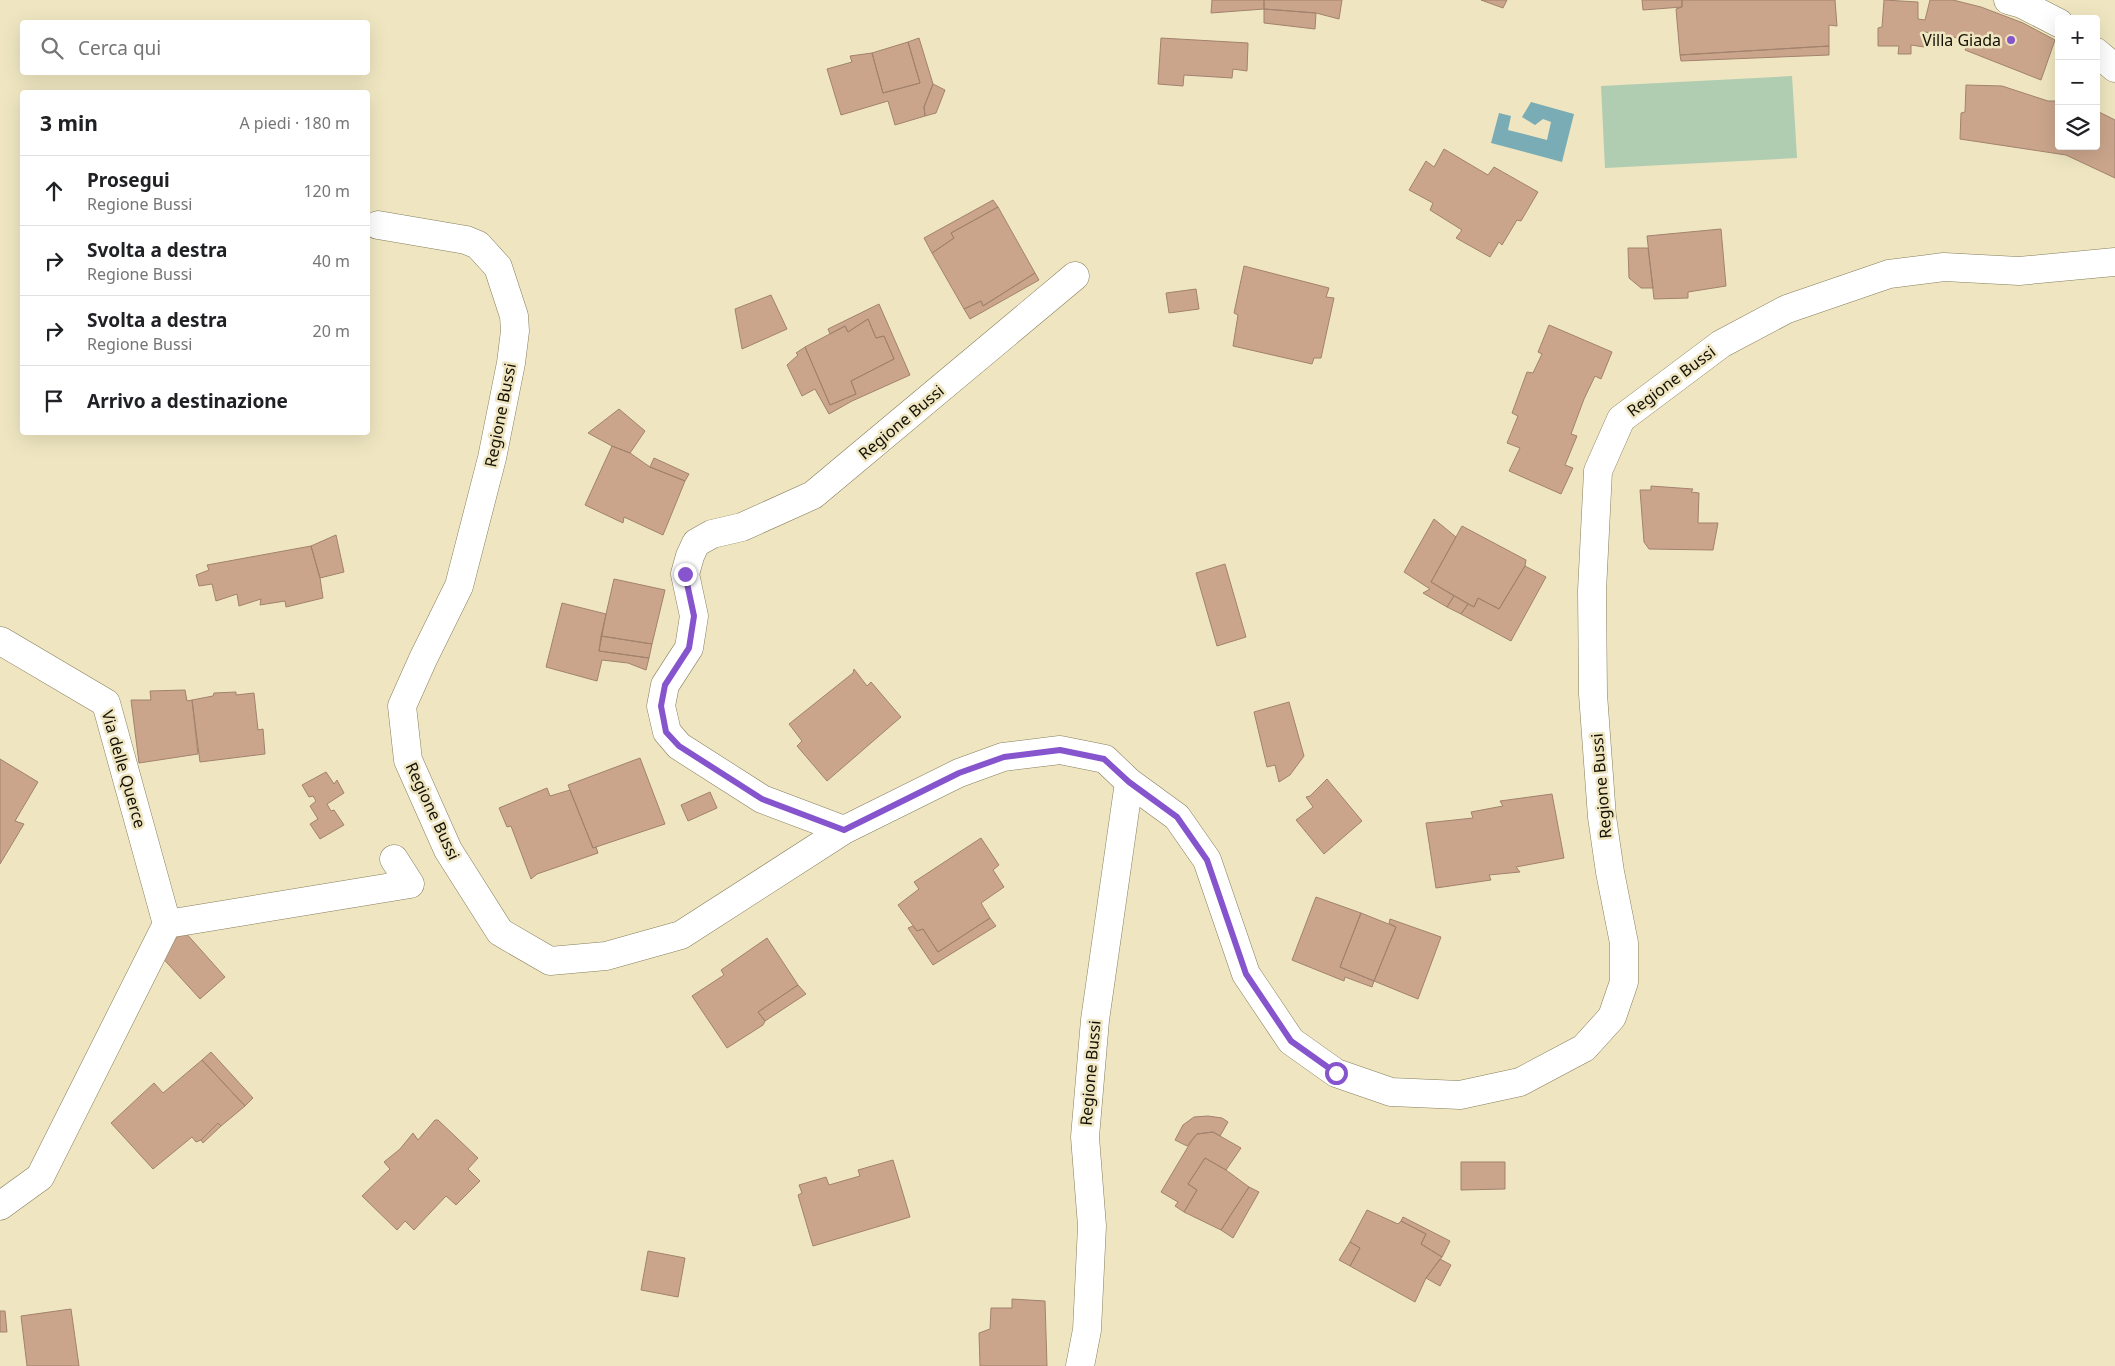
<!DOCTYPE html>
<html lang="it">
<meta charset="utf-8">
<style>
body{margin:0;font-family:"Noto Sans",sans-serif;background:#f6f6f6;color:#202124}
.controls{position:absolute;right:15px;top:15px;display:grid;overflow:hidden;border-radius:5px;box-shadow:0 5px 20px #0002}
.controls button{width:45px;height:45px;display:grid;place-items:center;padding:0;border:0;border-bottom:1px solid #e0e0e0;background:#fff;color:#202124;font:25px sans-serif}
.stop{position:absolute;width:15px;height:15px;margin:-11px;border:4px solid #8655cd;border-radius:50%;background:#fff}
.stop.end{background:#8655cd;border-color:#fff;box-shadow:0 1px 5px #0008}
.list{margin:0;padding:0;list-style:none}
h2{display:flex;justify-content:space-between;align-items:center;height:65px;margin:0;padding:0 20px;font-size:21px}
h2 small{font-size:16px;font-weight:400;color:#757577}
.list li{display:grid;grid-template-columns:32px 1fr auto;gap:15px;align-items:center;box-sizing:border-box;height:70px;padding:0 20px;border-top:1px solid #e0e0e0}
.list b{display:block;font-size:19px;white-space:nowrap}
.list p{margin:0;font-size:16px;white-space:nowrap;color:#757577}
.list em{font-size:16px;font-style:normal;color:#757577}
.icon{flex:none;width:28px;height:28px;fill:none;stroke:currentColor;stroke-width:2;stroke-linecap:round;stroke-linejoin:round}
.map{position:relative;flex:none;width:2115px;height:1366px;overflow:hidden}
.search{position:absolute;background:#fff;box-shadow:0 5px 20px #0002;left:20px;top:20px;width:350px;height:55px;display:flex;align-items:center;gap:12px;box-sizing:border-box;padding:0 18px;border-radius:5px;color:#757577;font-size:19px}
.panel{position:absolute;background:#fff;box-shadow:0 5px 20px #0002;left:20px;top:90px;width:350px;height:345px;border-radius:5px}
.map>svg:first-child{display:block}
.green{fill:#b0ccb1}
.water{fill:#79acb5}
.building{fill:#caa58c;stroke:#a2826d}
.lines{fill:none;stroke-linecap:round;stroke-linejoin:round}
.minor-casing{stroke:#867d5b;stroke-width:29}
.minor{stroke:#fff;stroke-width:28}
.route{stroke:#8655cd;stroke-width:6}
.poi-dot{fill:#8655cd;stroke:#efe6c1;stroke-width:2}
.labels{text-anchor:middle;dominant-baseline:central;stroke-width:5;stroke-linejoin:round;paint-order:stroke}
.poi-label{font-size:16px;fill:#131004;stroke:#efe6c1;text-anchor:end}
.street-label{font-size:16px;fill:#131004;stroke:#efe6c1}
</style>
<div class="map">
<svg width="2115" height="1366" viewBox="0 0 2115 1366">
<rect width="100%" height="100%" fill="#efe6c1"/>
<path class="green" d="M1792,76L1797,158L1605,168L1601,86Z"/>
<path class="water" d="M1531,102L1574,114L1562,162L1491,143L1499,113L1511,116L1508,130L1547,140L1551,122L1543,119L1535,125L1522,117Z"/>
<path class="building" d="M1212,0H1264V9L1211,13Z
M1264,0H1342L1339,19L1316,13L1264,9Z
M1481,0H1507L1503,8Z
M1642,0H1682V7L1643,10Z
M1682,0H1835L1837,26L1829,25V46L1680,55L1676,9L1682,7Z
M1884,0L1918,2V19L1925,20L1930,0H1953L1981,7L2023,23L2055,40L2041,80L1965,50L1969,40L1925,32L1924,47L1911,45V54H1898L1899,46H1878V28L1882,27Z
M1264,9L1316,13L1315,29L1264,23Z
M919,38L933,84L924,107L925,116L895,125L888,101L841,115L827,69L852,62L850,56L872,53L883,93L920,83L908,42Z
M1161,38L1248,43L1247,71L1233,69L1232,78L1184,75L1183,86L1158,84Z
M908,42L920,83L883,93L872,53Z
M1829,46V55L1681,61L1680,55Z
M933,84L945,90L936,113L925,116L924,107Z
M1966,85L2002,86L2048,101H2059V146H2096L2097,111L2115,120V178L2066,155L1960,139L1961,113L1965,112Z
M1444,149L1488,175L1494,167L1538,192L1521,221L1517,220L1502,245L1499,242L1490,257L1456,238L1462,230L1430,210L1433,203L1409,190L1426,161L1434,167Z
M993,200L998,207L951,233L954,238L932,253L924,238Z
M998,207L1035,273L983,306L981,301L964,309L932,253L954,238L951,233Z
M1721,229L1726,286L1688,292V298L1654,299L1647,236Z
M1628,248H1648L1653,288H1641L1629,278Z
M1244,266L1329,288L1326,297L1334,298L1321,358H1314L1312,364L1233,346L1238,315L1234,313Z
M1035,273L1039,280L970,319L964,309L981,301L983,306Z
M1196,289L1199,309L1169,313L1166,293Z
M771,295L787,329L742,349L735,309Z
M879,304L910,375L852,401L829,414L815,389L802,396L787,365L798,355L796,353L805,347L830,405L856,394L851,381L894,359L884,336L876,338L868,319L848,332L845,326L830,334L828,329Z
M868,319L876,338L884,336L894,359L851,381L856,394L830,405L805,347L845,326L848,332Z
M1549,325L1612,352L1601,379L1595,376L1584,399L1571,434L1577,436L1565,465L1573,468L1561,494L1509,471L1520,448L1507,443L1518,416L1512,413L1527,372L1533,373L1542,354L1538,352Z
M619,409L645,431L630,453L612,446L588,433Z
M612,446L630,453L650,467L685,481L663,535L624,517L623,523L585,505Z
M654,458L689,474L685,481L650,467Z
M1651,486L1693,489L1691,492L1699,493L1698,523H1718L1713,550L1649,549L1644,542L1640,490H1651Z
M1434,519L1456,537L1431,582L1454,596L1447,607L1423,593L1430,589L1404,572Z
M1462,526L1526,560L1525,566L1499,609L1478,598L1474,607L1431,582Z
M336,535L344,572L320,578L311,546Z
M311,546L320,578L323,598L286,607L285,601L260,605L261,599L239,606L237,594L216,601L212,584L199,586L196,575L209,570L207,565Z
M1225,564L1246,637L1217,646L1196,573Z
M1525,566L1546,577L1511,641L1461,614L1468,604L1474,607L1478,598L1499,609Z
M614,579L665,590L652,644L601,636Z
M1454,596L1468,604L1461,614L1447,607Z
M562,603L606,614L599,651L649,658L646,670L628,663L602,660L597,681L546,667Z
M601,636L652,644L649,658L599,651Z
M854,669L867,686L871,682L901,717L827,781L797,746L802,741L789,724L853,673Z
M185,690L187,701L192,700L198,754L139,763L131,700H151L150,691Z
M236,692V695L254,693L258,730L263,729L265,754L200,762L192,700L213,696L214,693Z
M1289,702L1304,756L1290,775L1279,782L1275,765L1267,767L1254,712Z
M640,758L665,824L593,848L568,785Z
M0,759L38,782L15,821L24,824L0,864Z
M326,772L334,784L337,780L344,793L327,804L331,811L334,810L344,825L320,839L310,824L318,819L310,806L316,801L313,796L309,797L302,785Z
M1327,779L1362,821L1324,854L1296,820L1313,807L1306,797L1310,796Z
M547,788L550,796L570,790L593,848L596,847L598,853L537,874L531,879L511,826L507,827L499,808Z
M710,792L717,808L688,821L681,805Z
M1552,794L1564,858L1516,867L1520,872L1489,875L1491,880L1436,888L1426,823L1473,818L1471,812L1503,806L1500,801Z
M981,838L999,865L993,870L1004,887L981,903L990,918L938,952L923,929L917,931L898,905L919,889L914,882Z
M1316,897L1361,913L1340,967L1374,981L1372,987L1345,977L1344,981L1292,960Z
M1361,913L1396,927L1374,981L1340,967Z
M990,918L996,926L933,965L908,928L913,926L917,931L923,929L938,952Z
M1390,919L1441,937L1418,999L1374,981L1396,927L1389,923Z
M184,931L225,977L200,999L159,954Z
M767,938L798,985L758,1012L765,1021L763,1025L727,1048L692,996L724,975L721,970Z
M798,985L806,994L765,1021L758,1012Z
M211,1052L253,1098L245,1106L202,1060Z
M202,1060L245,1106L221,1126L218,1123L201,1140L196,1142L192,1137L153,1169L111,1123L154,1083L163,1093Z
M1208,1116L1222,1118L1228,1122L1220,1136L1213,1132L1197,1134L1187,1146L1175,1140L1183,1125L1194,1117Z
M435,1120H438L478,1158L468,1169L480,1181L456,1205L446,1196L414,1230L405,1221L397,1230L362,1196L390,1169L384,1162L400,1149L413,1133L418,1140Z
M218,1123L221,1126L203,1143L201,1140Z
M1213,1132L1241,1148L1226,1170L1205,1158L1188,1184L1197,1190L1184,1212L1175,1206L1178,1202L1161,1192L1192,1140L1197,1134Z
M1205,1158L1226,1170L1249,1187L1221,1230L1184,1212L1197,1190L1188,1184Z
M893,1160L910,1217L813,1246L798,1195L802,1193L799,1185L826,1177L829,1185L860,1176L858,1170Z
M1461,1162H1505V1189L1461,1190Z
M1249,1187L1259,1192L1233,1238L1221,1230Z
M1367,1210L1398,1224L1401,1221L1426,1234L1421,1244L1442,1257L1426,1278L1415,1302L1350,1266L1360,1248L1350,1242Z
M1403,1217L1450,1241L1442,1257L1421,1244L1426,1234L1401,1221Z
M1350,1242L1360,1248L1350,1266L1339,1260Z
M648,1251L685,1258L678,1297L641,1290Z
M1440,1259L1451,1265L1440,1286L1426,1278Z
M1012,1299L1045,1301L1047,1366H980L979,1333L990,1329L991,1308H1012Z
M71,1309L79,1366H27L21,1316Z
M0,1311H5L7,1332H0Z"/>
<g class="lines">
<g class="minor-casing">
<path id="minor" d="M2008,0L2022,4L2059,23
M2096,52L2115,68
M378,225L466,240L478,245L498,267L514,316L515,331L511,363L492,458L459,586L423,659L402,706L408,760L448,850L500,932L550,961L606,956L681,935L844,830L959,773L1003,757L1060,750L1105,759L1129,782L1177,817L1207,860L1246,974L1291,1041L1336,1073L1391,1092L1460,1095L1520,1082L1584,1048L1612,1017L1624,982V943L1610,872L1602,817L1593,694L1592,591L1598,471L1621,419L1721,344L1787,309L1889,274L1944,267L2019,271L2115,262
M0,642L1,641L106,703L167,924
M844,830L762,799L679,746L667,732L661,706L665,685L689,648L694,616L685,574L690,556L696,543L712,534L742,527L813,495L1075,276
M0,1206L40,1177L167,924L410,884L394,859
M1080,1366L1087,1330L1092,1226L1085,1137L1095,1020L1129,782"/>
</g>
<use href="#minor" class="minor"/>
</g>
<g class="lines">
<path class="route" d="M685,574L694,616L689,648L665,685L661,706L666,732L679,746L762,799L844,830L959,773L1004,757L1060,750L1104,759L1129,782L1177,817L1207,860L1246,974L1291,1041L1336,1073"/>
</g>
<circle class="poi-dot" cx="2011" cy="40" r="5"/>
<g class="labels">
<g class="poi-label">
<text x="2001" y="40">Villa Giada</text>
</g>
<g class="street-label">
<text transform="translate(1671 381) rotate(-37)">Regione Bussi</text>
<text transform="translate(500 415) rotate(-79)">Regione Bussi</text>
<text transform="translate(901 422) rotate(-40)">Regione Bussi</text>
<text transform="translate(124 769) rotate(74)">Via delle Querce</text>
<text transform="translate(1601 786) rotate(-95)">Regione Bussi</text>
<text transform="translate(433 811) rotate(65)">Regione Bussi</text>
<text transform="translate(1090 1073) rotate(-85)">Regione Bussi</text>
</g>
</g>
</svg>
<div class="controls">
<button>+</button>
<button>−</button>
<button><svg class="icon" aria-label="layers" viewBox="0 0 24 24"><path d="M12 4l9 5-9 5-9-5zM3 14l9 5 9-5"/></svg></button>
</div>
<div class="stop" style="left:1336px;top:1073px"></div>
<div class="stop end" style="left:685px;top:574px"></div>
<div class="search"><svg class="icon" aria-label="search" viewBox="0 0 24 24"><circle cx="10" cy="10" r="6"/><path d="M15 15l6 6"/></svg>Cerca qui</div>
<section class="panel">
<h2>3 min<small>A piedi · 180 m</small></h2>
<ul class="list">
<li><svg class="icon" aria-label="ahead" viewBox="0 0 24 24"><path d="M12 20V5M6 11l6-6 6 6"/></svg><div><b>Prosegui</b><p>Regione Bussi</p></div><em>120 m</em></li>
<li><svg class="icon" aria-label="right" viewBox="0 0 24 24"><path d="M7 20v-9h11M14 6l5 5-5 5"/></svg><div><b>Svolta a destra</b><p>Regione Bussi</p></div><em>40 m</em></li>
<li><svg class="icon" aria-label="right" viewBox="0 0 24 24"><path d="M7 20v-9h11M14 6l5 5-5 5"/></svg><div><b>Svolta a destra</b><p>Regione Bussi</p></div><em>20 m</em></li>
<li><svg class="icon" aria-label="arrive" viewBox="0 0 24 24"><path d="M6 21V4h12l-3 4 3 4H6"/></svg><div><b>Arrivo a destinazione</b></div></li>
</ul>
</section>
</div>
